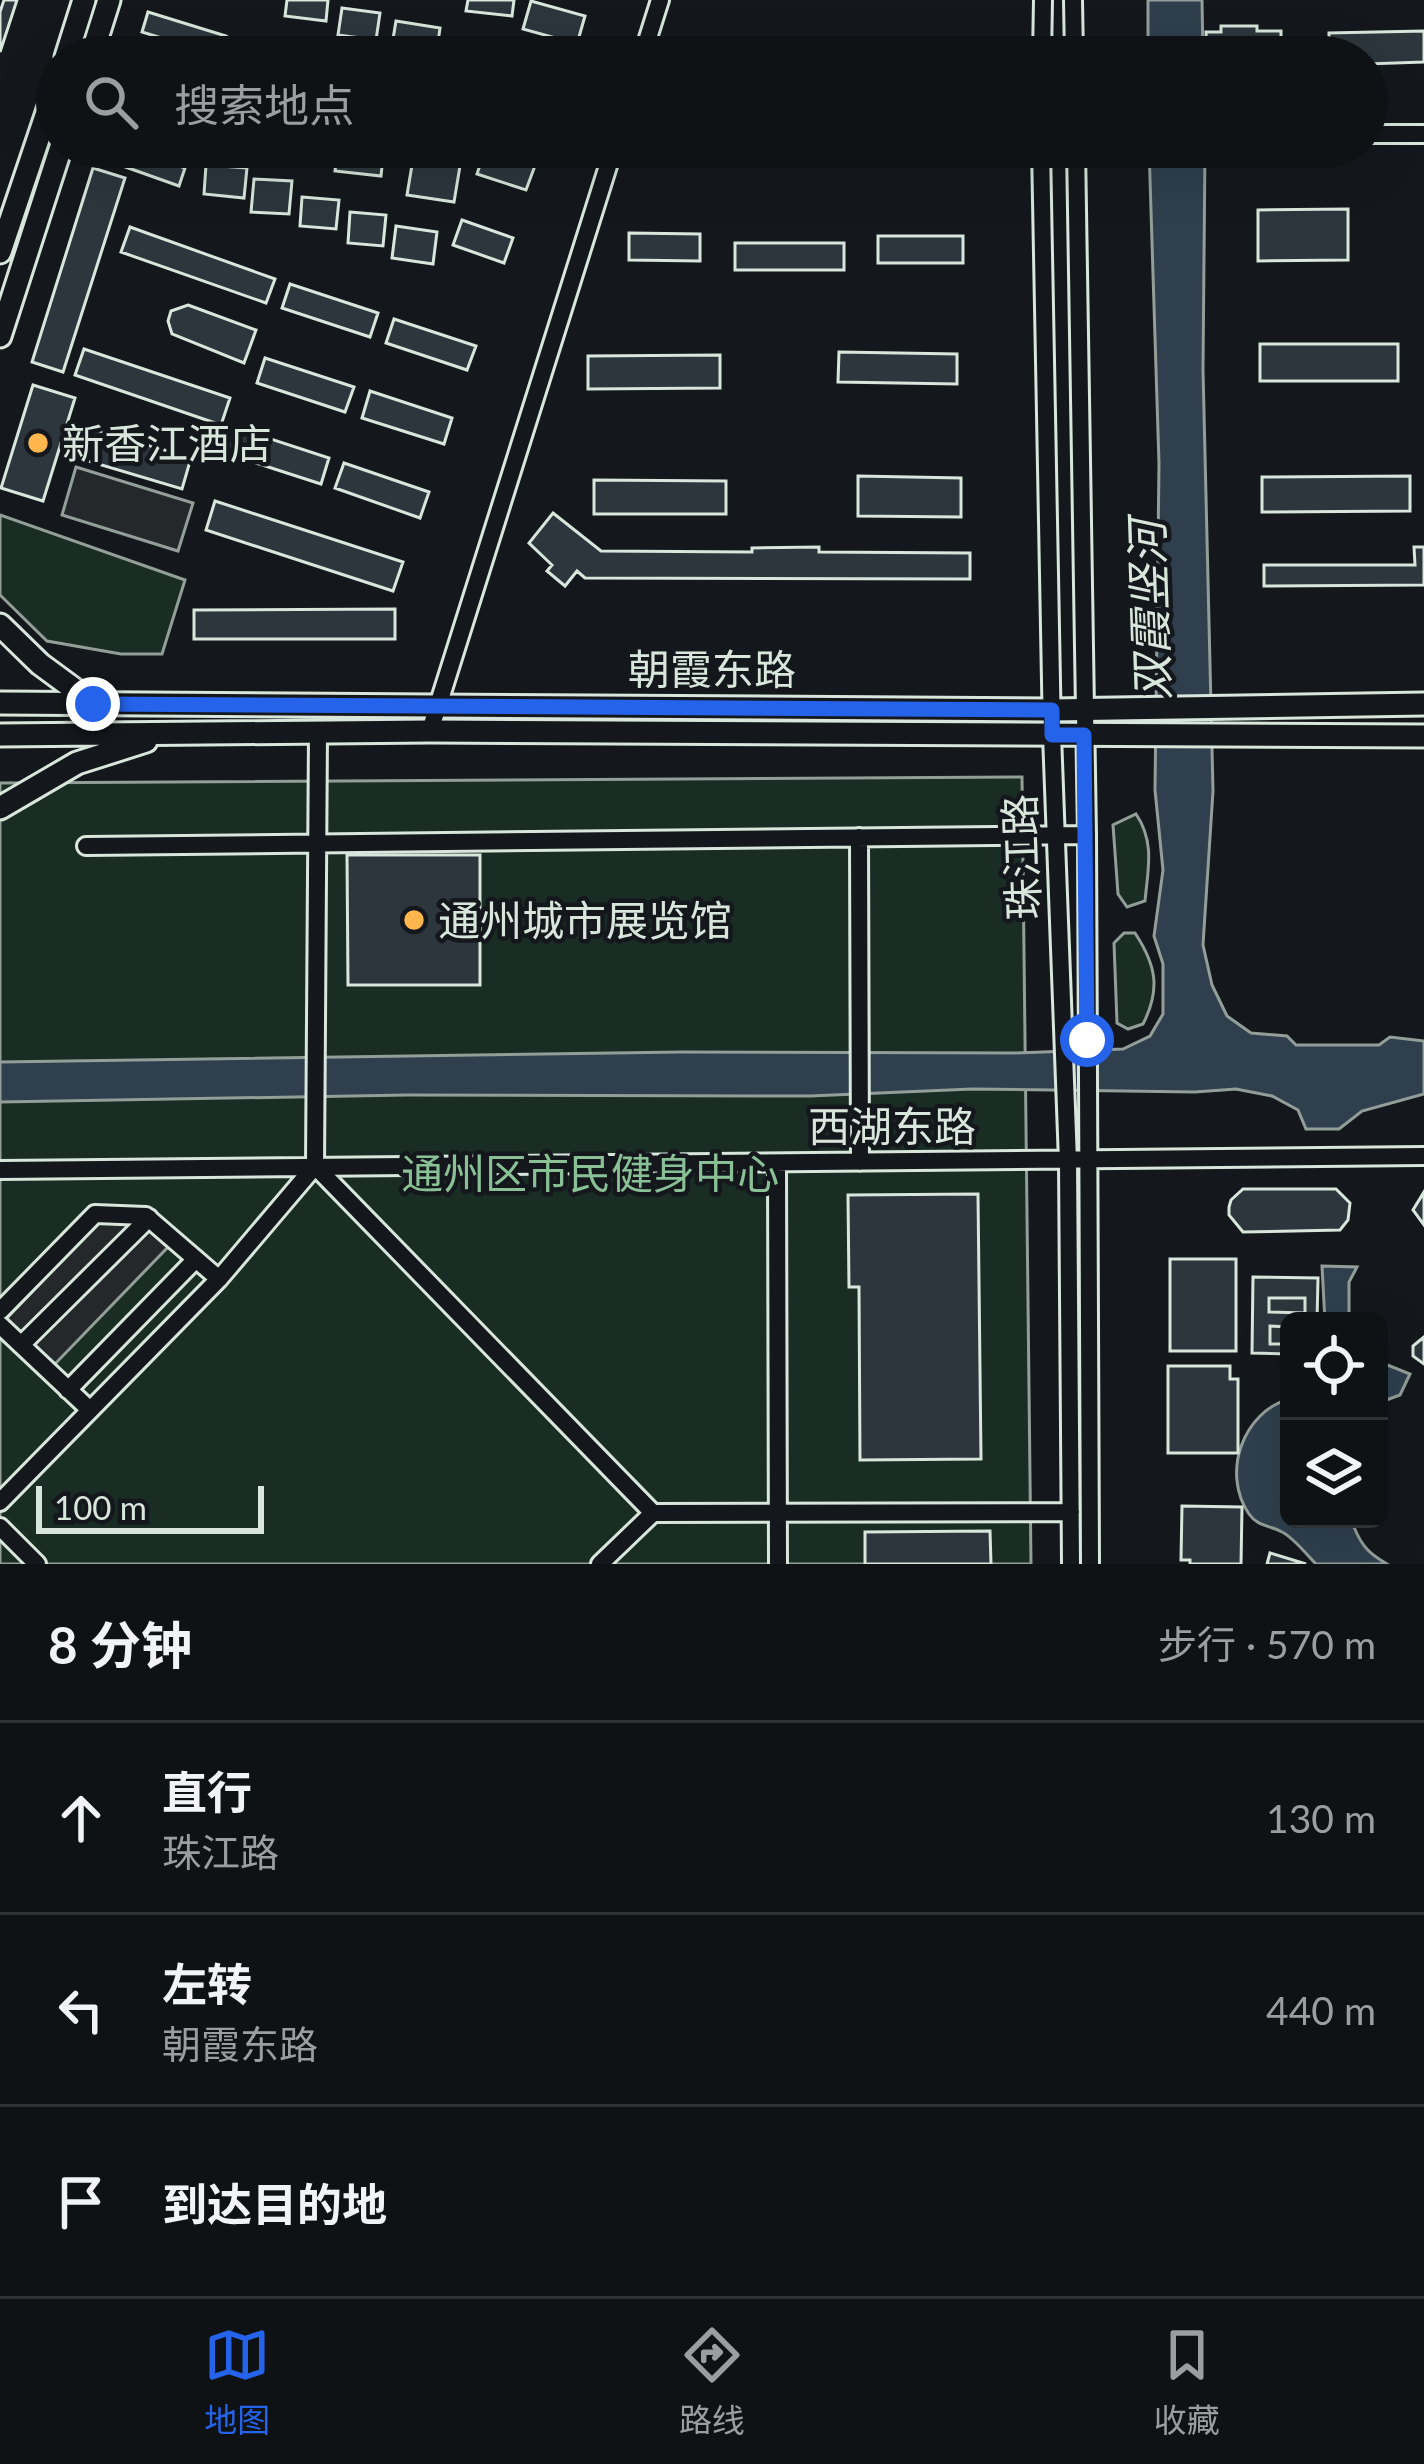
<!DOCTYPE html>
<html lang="zh">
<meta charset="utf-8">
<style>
body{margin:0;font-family:Lato,"Noto Sans SC",sans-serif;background:#1d2022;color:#f1f3f6}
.controls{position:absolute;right:36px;bottom:36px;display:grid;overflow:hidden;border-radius:18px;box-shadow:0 12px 48px #0002}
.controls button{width:108px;height:108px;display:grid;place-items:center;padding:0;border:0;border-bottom:3px solid #2f3234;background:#0f1215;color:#f1f3f6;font:60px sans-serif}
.scale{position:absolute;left:36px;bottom:30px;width:228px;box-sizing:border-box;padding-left:12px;border:6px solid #d8e6dc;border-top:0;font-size:33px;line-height:42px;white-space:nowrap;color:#d8e6dc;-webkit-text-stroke:9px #14181c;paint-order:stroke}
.stop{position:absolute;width:36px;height:36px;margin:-27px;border:9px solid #2563eb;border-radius:50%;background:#fff}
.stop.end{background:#2563eb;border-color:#fff;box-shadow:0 3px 12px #0008}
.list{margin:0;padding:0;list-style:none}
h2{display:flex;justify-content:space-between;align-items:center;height:156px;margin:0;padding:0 48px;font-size:51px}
h2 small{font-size:39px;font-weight:400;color:#9b9ea0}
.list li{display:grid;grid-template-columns:78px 1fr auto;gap:36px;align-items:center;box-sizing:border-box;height:192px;padding:0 48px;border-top:3px solid #2f3234}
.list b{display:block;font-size:45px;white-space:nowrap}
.list p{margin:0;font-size:39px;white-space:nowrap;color:#9b9ea0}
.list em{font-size:39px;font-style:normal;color:#9b9ea0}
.icon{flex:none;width:66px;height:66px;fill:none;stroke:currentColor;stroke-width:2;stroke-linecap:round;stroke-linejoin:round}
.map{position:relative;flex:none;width:1424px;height:1564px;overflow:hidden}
.search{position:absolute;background:#0f1215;box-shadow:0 12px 48px #0002;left:36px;right:36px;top:36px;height:132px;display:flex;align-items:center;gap:30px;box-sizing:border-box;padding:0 42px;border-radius:66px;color:#9b9ea0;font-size:45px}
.sheet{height:732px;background:#0f1215}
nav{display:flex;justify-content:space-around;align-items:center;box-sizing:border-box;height:168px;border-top:3px solid #2f3234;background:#0f1215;font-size:33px;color:#9b9ea0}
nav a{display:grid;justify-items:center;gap:6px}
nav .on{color:#2563eb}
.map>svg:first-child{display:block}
.green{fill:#1a2d24;stroke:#939e99;stroke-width:3}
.parking{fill:#24282b;stroke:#939e99;stroke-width:3}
.water{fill:#2f3f4d;stroke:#939e99;stroke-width:3}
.building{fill:#2c363c;stroke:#d8e6dc;stroke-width:3}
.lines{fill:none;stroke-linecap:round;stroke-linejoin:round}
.minor-casing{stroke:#d8e6dc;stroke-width:22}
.major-casing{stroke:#d8e6dc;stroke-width:27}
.minor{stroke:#14181c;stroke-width:16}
.major{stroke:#14181c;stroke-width:21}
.route{stroke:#2563eb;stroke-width:15}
.poi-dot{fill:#ffb74d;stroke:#14181c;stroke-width:4.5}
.labels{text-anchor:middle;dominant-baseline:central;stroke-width:9;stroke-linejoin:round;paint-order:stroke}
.poi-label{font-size:42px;fill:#d8e6dc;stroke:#14181c;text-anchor:start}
.street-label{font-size:42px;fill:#d8e6dc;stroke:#14181c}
.park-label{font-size:42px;fill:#8ac095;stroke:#14181c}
.water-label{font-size:45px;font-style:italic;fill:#d8e6dc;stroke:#14181c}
</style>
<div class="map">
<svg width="1424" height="1564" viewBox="0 0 1424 1564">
<rect width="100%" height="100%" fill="#14181c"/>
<path class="green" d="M0,515L185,580L162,654H121L47,641L0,595Z
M1022,777L1031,1564H0V783Z
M1136,814C1155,842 1148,869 1145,901L1127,907L1118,894L1113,825Z
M1124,933H1135C1156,965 1161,989 1143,1024L1128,1029L1117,1023L1114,943Z"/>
<path class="parking" d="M76,467L193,503L178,551L62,515Z
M98,1223L148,1225L170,1245L54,1365L6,1319Z"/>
<path class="water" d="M1148,0H1202L1203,57H1148Z
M1149,147H1205L1203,370L1213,791L1203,945L1212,985L1227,1016L1251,1033L1287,1036L1296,1045H1379L1390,1037L1424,1041V1094L1362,1111L1339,1129H1306L1298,1110L1272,1096L1236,1089L1195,1092L972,1089L810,1096L407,1095L0,1102V1062L682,1052L1014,1053L1123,1049L1150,1036L1163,1014V964L1154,936L1163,870L1155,790L1159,464Z
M1322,1266L1357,1267L1349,1282V1321H1325Z
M1385,1364L1410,1374L1400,1395L1381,1402L1379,1409V1370Z
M1289,1399V1519H1357L1354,1527C1362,1547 1370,1554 1387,1564H1316C1306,1554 1294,1538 1282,1532C1270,1525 1258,1527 1249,1514C1221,1473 1243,1412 1289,1399Z"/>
<path class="building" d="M4,0H17L0,52V12Z
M287,0H328L326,21L285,16Z
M468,0H514L512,16L466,11Z
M531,1L585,16L577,44L523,29Z
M342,8L380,13L376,40L338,35Z
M148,12L226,36L220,56L142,32Z
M396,21L440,28L436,57L391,51Z
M1221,26H1257V31H1281V57H1207L1206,32H1221Z
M1424,31V62L1367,64V57H1329V33Z
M451,38L494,43L493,57H449Z
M265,47L306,52L305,57H263Z
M977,50V57H849V51Z
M805,51V57H692L691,54Z
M107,147H126L185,168L179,186L103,159Z
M283,147H325L324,158L282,154Z
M338,147H384L381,176L335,171Z
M486,147L536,163L526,190L477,174Z
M413,159L460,166L454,202L407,195Z
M206,165L247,168L244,198L204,194Z
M93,168L125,178L63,372L32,362Z
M254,179L292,181L289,214L251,212Z
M302,197L339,200L336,229L300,226Z
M1348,209V260L1258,261V210Z
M350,212L386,215L383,246L348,243Z
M462,220L513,238L504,263L453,245Z
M396,226L437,232L433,264L392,258Z
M130,227L275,279L266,303L121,252Z
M629,233L700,234V261L629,260Z
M878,236H963V263H878Z
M735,243H844V270H735Z
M290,284L378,313L370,337L282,308Z
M188,305L256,330L244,363L172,334L168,321L171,311Z
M394,319L476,346L467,370L386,343Z
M1260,344H1398V381H1260Z
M84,349L230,398L221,425L75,375Z
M839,352L957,354V384L838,382Z
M720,355V388L588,389V356Z
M265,358L354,387L345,412L257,383Z
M33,385L75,398L43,501L1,488Z
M370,391L452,418L444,444L362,418Z
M87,427L191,458L182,489L78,458Z
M237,428L329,458L321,484L228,454Z
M344,463L429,492L420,518L335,488Z
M858,476L961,478V517L858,516Z
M1410,476V511L1262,512V477Z
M594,480L726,481V514H594Z
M215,501L403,562L393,591L206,530Z
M553,513L601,551L752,552V548L819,547V552L970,553V579L585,578L577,571L565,586L547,571L552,565L529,543Z
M1414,547H1424V585L1264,586V565H1415Z
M395,609V639H194V610Z
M347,855H480V985H348Z
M1243,1189H1336L1350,1203L1348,1220L1340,1230L1243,1232L1229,1215V1207L1231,1200Z
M1424,1192V1225L1413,1210Z
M978,1194L981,1459L860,1460L859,1287H849L848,1195Z
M1170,1259H1236V1351H1170Z
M1253,1277L1318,1278L1317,1321H1289V1354L1252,1353Z
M1269,1298H1305V1313L1269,1312Z
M1270,1326L1289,1327V1344H1270Z
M1424,1337V1364L1413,1356V1346Z
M1168,1366H1230V1379H1238V1453H1168Z
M1182,1506L1242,1507L1241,1564H1190V1560H1181Z
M990,1531L991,1564H865V1532Z
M1270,1553L1306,1564H1267Z"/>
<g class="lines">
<g class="minor-casing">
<path id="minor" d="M1073,0L1074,57
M642,57L660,0
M1042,57L1043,0
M1367,134H1424
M1041,147L1052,735L1068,1161L1071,1564
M1076,147L1087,835L1090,1564
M430,731L614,147
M859,837L860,1162
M86,846L1087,835
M777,1163L778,1564
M315,1166L318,733
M0,1170L1424,1156
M0,1311L95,1214L146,1216L219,1279
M0,1325L90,1410
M21,1345L149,1218
M68,1390L196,1259
M0,1502L219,1279L315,1166L653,1513L600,1564
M653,1513L1071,1512
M0,1527L37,1564"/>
</g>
<g class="major-casing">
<path id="major" d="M66,57L84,0
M91,57L109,0
M0,252L57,83
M0,336L61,147
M0,625L40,664L93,703
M0,703L1052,710L1424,704
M0,735L430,731L1424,736
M0,808L77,763L146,741"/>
</g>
<use href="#minor" class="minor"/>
<use href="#major" class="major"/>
</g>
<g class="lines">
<path class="route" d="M93,704L1052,710V735H1084L1087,1040"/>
</g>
<g class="poi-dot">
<circle cx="38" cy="443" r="12"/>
<circle cx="414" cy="920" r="12"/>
</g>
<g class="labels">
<g class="poi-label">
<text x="62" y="443">新香江酒店</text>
<text x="438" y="920">通州城市展览馆</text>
</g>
<g class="street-label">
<text x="712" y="669">朝霞东路</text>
<text transform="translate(1021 857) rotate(-92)">珠江路</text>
<text x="892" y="1126">西湖东路</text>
</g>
<g class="park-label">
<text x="590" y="1173">通州区市民健身中心</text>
</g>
<g class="water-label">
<text transform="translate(1149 610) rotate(-92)">双霞竖河</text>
</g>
</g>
</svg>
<div class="controls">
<button><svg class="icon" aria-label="locate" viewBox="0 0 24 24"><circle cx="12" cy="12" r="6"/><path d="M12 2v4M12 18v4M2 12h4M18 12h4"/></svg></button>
<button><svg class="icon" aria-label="layers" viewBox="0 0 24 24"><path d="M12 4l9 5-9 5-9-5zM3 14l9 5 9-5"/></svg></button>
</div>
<div class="scale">100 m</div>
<div class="stop" style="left:1087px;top:1040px"></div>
<div class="stop end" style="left:93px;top:704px"></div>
<div class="search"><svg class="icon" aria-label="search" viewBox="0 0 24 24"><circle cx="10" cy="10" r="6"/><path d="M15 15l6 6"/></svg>搜索地点</div>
</div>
<section class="sheet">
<h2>8 分钟<small>步行 · 570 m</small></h2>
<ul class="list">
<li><svg class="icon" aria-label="ahead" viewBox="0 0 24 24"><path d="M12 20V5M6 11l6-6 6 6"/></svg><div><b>直行</b><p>珠江路</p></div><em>130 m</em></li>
<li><svg class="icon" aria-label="left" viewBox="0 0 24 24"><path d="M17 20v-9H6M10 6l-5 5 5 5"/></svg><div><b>左转</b><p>朝霞东路</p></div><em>440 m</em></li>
<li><svg class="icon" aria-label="arrive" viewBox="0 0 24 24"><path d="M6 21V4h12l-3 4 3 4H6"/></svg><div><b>到达目的地</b></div></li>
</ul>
</section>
<nav>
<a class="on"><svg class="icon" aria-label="map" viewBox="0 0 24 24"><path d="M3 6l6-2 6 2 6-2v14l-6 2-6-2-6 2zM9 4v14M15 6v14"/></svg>地图</a>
<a><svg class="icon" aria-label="directions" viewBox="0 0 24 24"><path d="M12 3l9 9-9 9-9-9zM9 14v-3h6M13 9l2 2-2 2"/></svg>路线</a>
<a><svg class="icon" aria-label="saved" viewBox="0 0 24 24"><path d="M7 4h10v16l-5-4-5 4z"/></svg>收藏</a>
</nav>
